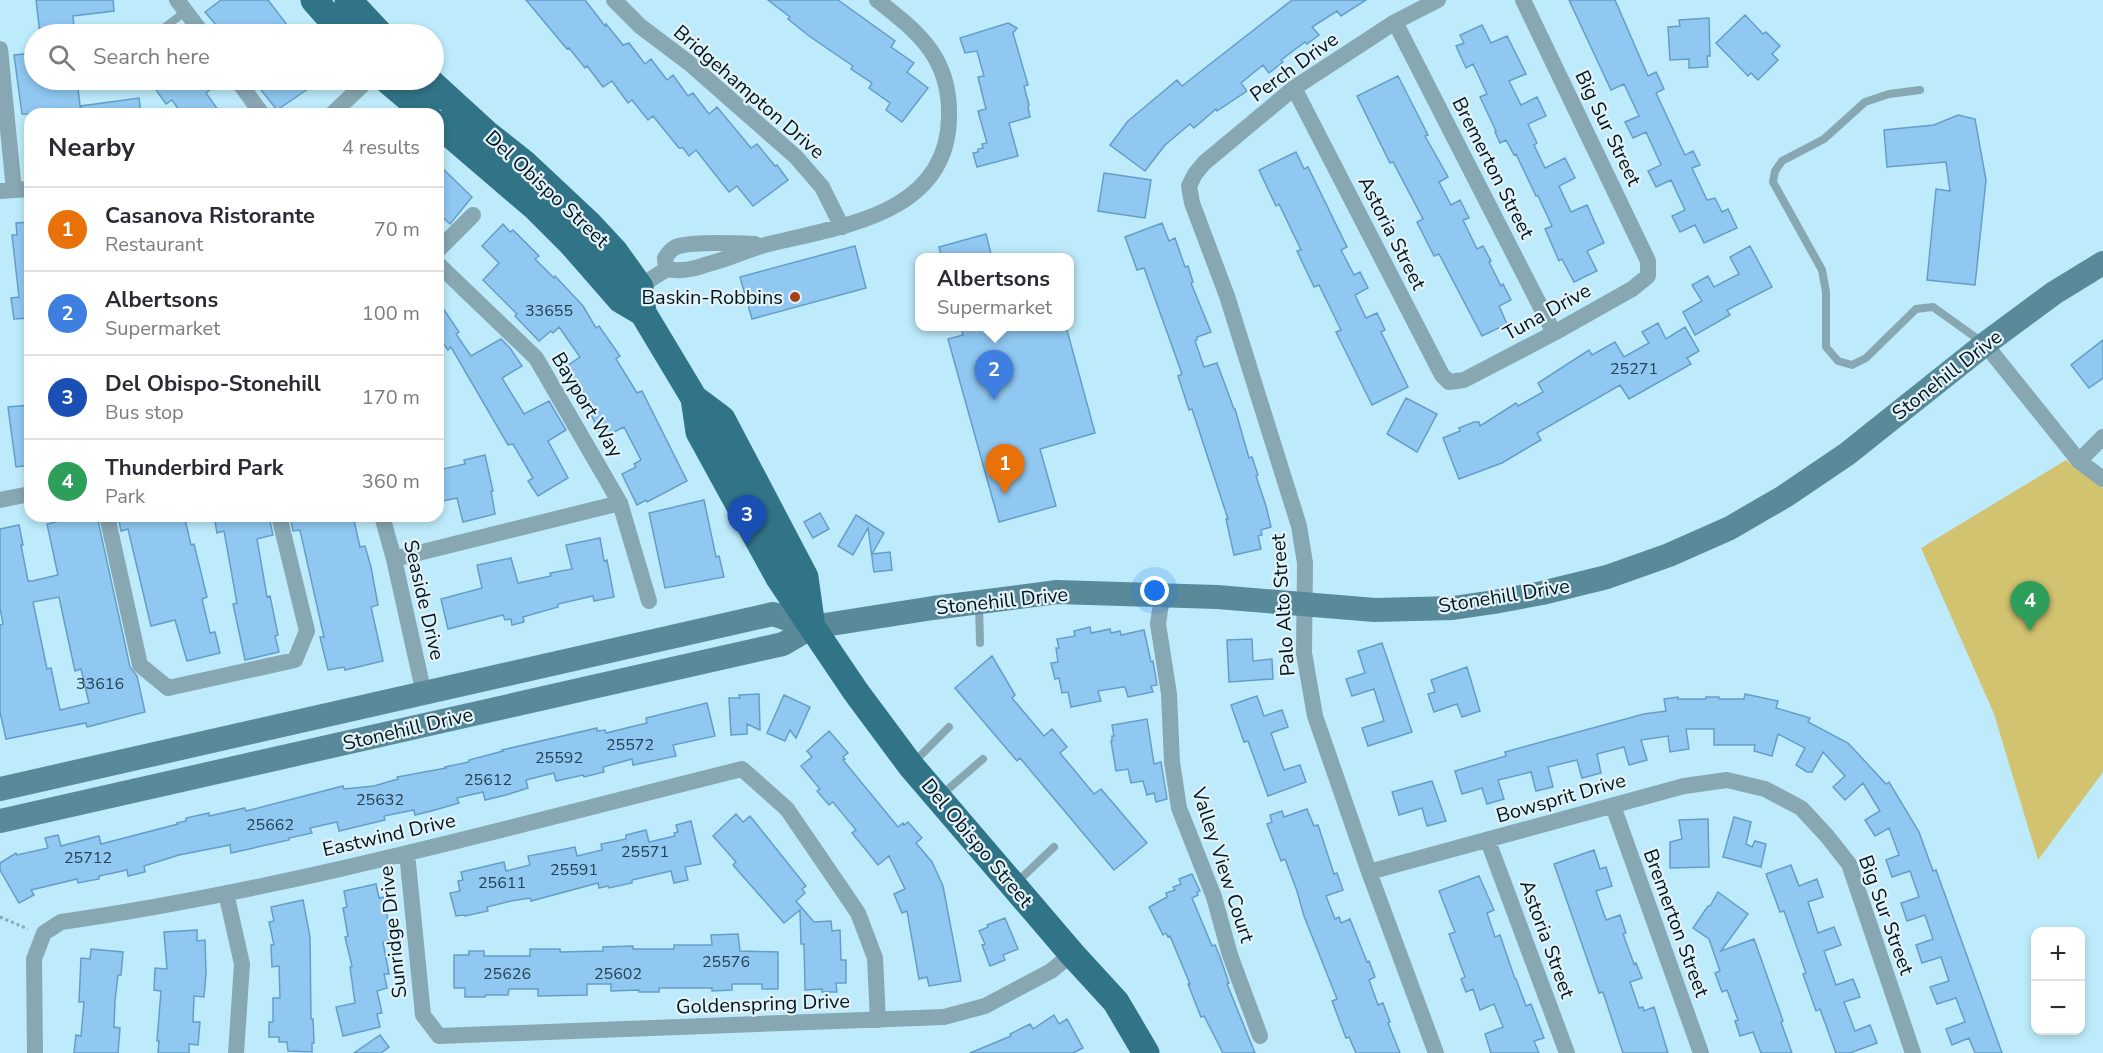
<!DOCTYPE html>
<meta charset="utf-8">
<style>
body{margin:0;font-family:"Nunito Sans",sans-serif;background:#f2f2f3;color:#2b2b33}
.controls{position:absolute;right:18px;bottom:18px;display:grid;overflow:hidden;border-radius:12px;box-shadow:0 3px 9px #0003}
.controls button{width:54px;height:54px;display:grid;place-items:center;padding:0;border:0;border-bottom:2px solid #e1e1e2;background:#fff;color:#2b2b33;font:30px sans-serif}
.you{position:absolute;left:1155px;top:591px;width:21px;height:21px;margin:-15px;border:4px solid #fff;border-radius:50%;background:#1a73e8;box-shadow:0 0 0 9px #1a73e833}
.badge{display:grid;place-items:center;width:39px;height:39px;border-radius:50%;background:#b45309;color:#fff;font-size:20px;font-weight:700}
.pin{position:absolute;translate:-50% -50px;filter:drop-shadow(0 2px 3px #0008)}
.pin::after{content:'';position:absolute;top:32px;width:21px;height:18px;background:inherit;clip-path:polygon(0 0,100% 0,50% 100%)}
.popup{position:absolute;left:915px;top:253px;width:159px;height:78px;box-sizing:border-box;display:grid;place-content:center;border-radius:12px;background:#fff;filter:drop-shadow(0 2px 4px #0005);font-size:20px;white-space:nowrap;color:#7c7c81}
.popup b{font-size:22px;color:#2b2b33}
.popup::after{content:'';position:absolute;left:50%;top:100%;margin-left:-12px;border:12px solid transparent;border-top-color:#fff}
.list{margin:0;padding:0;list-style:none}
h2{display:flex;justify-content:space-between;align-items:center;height:78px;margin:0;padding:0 24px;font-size:26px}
h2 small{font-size:20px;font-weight:400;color:#7c7c81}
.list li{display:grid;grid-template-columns:39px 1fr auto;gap:18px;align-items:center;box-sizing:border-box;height:84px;padding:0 24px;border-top:2px solid #e1e1e2}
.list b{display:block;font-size:22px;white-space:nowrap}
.list p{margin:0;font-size:20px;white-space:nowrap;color:#7c7c81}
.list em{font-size:20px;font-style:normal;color:#7c7c81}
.icon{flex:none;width:33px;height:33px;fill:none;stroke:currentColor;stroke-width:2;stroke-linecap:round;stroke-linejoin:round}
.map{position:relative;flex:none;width:2103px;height:1053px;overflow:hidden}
.search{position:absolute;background:#fff;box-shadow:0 3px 9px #0003;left:24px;top:24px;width:420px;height:66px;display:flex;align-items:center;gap:15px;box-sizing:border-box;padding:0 21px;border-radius:33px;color:#7c7c81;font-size:22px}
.panel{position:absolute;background:#fff;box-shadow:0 3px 9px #0003;left:24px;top:108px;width:420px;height:414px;border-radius:18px}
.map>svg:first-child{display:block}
.green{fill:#d1c370}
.building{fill:#90c8f1;stroke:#649ec8;stroke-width:1.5;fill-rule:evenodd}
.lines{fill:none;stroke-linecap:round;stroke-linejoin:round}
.path{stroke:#84aab8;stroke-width:3;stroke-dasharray:3 3;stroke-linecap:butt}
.lane{stroke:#87a7b2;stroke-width:8}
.street{stroke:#87a7b2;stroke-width:16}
.secondary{stroke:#588a9a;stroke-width:24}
.primary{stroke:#317488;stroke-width:27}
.poi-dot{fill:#a64116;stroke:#e3f2f8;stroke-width:2}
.labels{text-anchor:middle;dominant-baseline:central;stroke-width:4.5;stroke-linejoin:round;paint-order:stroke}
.number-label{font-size:16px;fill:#244252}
.street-label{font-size:20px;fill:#00161d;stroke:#e3f2f8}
.poi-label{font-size:20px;fill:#00161d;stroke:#e3f2f8;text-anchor:end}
</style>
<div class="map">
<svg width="2103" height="1053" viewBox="0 0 2103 1053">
<rect width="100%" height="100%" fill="#bdebfb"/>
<path class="green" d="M2066,460L2103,488V772L2038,860L1994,714L1921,548Z"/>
<path class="building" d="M36,0H113L114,11L73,16L74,27L69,28V34H40Z
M221,0H268L294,34H251L247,28L242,32L239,29L233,34H224L205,12Z
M526,0H585L605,26L606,24L623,45L629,43L645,64L651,59L667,80L673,75L688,96L693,93L709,114L717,107L751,148L757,144L775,166L777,165L788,180L753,206L737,186L729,192L696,150L689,156L683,148H679L653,116L648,120L632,100L628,103L612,81L603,87L587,66L585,68L569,48L567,49Z
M768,0H838L895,41L891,47L914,63L907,72L928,88L902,122L886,110L890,103L869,88L872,83L851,69L853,66L809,36L788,19L790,17Z
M1292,0H1366L1341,16L1337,11L1312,27L1319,35L1307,44L1305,42L1281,60L1283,62L1269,73L1263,65L1241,83L1247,91L1217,111L1216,109L1194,128L1190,124L1165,145L1145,171L1110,145L1128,121L1177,80L1182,86Z
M1569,0H1615L1648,76L1656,72L1664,89L1656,93L1685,155L1693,151L1700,165L1692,168L1707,200L1715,198L1722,212L1728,209L1737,228L1704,243L1695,225L1680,232L1672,216L1685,210L1671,180L1656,187L1648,171L1661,165L1646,132L1633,138L1625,122L1639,116L1624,84L1611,90Z
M1745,15L1763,34L1766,32L1780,46L1772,54L1778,60L1758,80L1751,73L1748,76L1716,43Z
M1709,18L1710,56H1707L1708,67L1689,68V59L1670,60L1668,27L1680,26L1679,20Z
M1008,23L1017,28L1013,33L1028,85L1024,86L1029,105L1028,107L1030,117L1009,123L1018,156L977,167L973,153L978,152V149L983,148L982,144L987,143L978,111L986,109L978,77L984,76L977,51L965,53L960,38Z
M1482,25L1491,43L1507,36L1526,74L1509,81L1521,105L1537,97L1546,116L1528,124L1537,143L1534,145L1545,168L1565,158L1575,178L1559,186L1571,212L1587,205L1604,243L1587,251L1597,271L1574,282L1562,259L1559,261L1545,229L1552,226L1538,196H1536L1516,154L1514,155L1506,140L1500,143L1495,132L1496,131L1480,97L1487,94L1473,64L1466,68L1456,46L1464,43L1460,35Z
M34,53V80H77L81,114H22L14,55Z
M1398,76L1428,135L1425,136L1448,177L1439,182L1451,205L1460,200L1469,218L1463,220L1477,249L1483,246L1491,261L1489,262L1501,286L1503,284L1511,300L1499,306L1507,324L1482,336L1439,254L1434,256L1417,222L1423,219L1393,162L1390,163L1357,96Z
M163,80H223L206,93L221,114H182L172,100L166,104L154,87Z
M253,80H321L277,110Z
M139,98L141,114H82L81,106Z
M1958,115L1975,119L1986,180L1975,285L1927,280L1936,189L1950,191L1946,162L1887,167L1884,130L1934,125Z
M1296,152L1304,169L1308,167L1347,247L1341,250L1354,275L1360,272L1368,288L1355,295L1366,318L1377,313L1385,330L1381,332L1408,387L1372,405L1336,332L1341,330L1319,285L1314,287L1297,251L1301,250L1279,204L1276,206L1259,170Z
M438,164L472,197L450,224L438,213Z
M1104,173L1151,180L1145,218L1098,211Z
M30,222V318L14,319L11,298L19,297L12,235H17L16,223Z
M1162,223L1169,241L1175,238L1185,267L1188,266L1193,282L1191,283L1211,332L1197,337V340L1195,341L1204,367L1217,363L1234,409H1235L1249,458L1252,457L1258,475L1256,476L1266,506L1271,527L1261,530L1262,535L1258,536L1261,549L1234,555L1226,519H1228L1192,409L1189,410L1178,376L1182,374L1144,268L1137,270L1125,237Z
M503,224L510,232L513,230L539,256L535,259L554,278L555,276L583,306L596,328L599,326L620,356L616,359L637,393L642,391L687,481L647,502L646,500L637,505L622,474L636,467L634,464L641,460L624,427L602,438L588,408L561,370L580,357L559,327L553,333L551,331L539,341L515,316L517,314L483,280L499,263L482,246Z
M986,234L992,258H942L939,247Z
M855,246L866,288L752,319L740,277Z
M1750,246L1772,287L1727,310L1730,315L1695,335L1683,312L1702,301L1692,285L1708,276L1714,287L1739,274L1730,257Z
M438,301L459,332L456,334L471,356L501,339L510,348L522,366L502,378L524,414L549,401L566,430L548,441L568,478L538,496L528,481L533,478L513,444L508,445L451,347L448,350L443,343L438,346Z
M1658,323L1666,339L1685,327L1699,351L1687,358L1691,364L1629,399L1620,385L1537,433L1541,440L1522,451L1502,463L1459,479L1443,438L1460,431L1459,428L1474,422H1479L1480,426L1516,403L1518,406L1543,392L1538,383L1589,350L1592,355L1615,342L1624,357L1649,343L1642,332Z
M961,327H1062L1067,330L1095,433L1040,449L1056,506L999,522L948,339L963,335Z
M2103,340V378L2089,388L2071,365Z
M1406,398L1437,414L1417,452L1387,434Z
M29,405L30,465L16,467L8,407Z
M485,455L493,491H491L495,514L463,522L457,498L438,502V470L465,464L464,460Z
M704,500L716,557L719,556L724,577L665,588L649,513Z
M820,513L829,529L813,538L804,522Z
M856,515L884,533L872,554L890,552L892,570L874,572L868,528L853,555L838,546Z
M81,516H97L130,667L137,676L145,712L87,727L86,723L6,739L0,712V625L3,624L0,608V529L19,525L23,545H21L28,581H32L58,575L47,524ZM59,597L75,671L81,669L89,703L60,710L51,668L47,669L33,602Z
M118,516H182L183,520L185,519L191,545L194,544L207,597L202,599L210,633L215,632L220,653L187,661L175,620L151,626L128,529L121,531Z
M214,516H269L273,535L257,539L267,597L270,596L278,635L275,636L279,652L245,660L233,604L237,603L224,531L217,533Z
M290,516H353L360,547L365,546L371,567L378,605L371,607L383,661L345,670L344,667L328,670L320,637H324L300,530L293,531Z
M600,538L604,561L607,560L614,597L594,601L593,596L558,604V607L523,617L524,622L512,625L511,619L505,620L503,615L448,629L441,599L482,588L477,565L511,558L518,583L551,576L550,573L572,569L566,545Z
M1090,627L1091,633L1110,629L1111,633L1120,631L1121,635L1144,630L1151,662L1153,661L1157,685L1151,686L1153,692L1128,697L1125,687H1123L1098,691L1101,701L1071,707L1068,692L1062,693L1059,678L1055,679L1051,663L1058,662L1056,648H1059L1057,639L1075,636L1074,631Z
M1252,639L1253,661L1272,659L1273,679L1229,682L1227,640Z
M1382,643L1412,732L1368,746L1362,728L1384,721L1374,689L1352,696L1346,679L1365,673L1358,651Z
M992,656L1015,695L1012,698L1044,736L1052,729L1067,747L1060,753L1094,794L1101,789L1147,843L1114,870L1020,758L1017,761L955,688Z
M1467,667L1480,711L1462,717L1457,704L1434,712L1428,694L1435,692L1431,680Z
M759,694L760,730L747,724V734L731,735L729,698H740L739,695Z
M1745,694L1778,701L1776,708L1810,718L1808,722L1848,743L1886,784L1889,782L1919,832L1933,871L1936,870L2002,1053H1975L1969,1038L1952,1045L1946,1029L1965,1022L1956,998L1937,1004L1930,987L1949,981L1941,957L1922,963L1916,945L1933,939L1925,915L1907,921L1901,903L1919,897L1910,871L1892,877L1886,860L1899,855L1889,828L1875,836L1865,820L1880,811L1863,783L1845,800L1833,787L1845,776L1823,752L1812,772H1807L1796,765L1805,748L1778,734L1772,756L1754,751L1755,745H1714V729H1686L1689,749L1670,752L1668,736L1641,740L1647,760L1629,765L1624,747L1597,754L1601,773L1582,778L1577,760L1548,767L1553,787L1536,791L1531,772L1498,780L1504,799L1487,804L1482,788L1462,794L1455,771L1506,756L1505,752L1644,714L1666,711L1664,699L1678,697V699H1706V697H1719V699H1744Z
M784,695L810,707L796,738L790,730L785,741L767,733Z
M1257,696L1264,716L1282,710L1288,727L1271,733L1284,770L1300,765L1306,782L1268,796L1248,741L1244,742L1231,705Z
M707,703L715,736L673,745L676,756L633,765L632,759L603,767L604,772L584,777L583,775L556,781L554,773L526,780L528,788L506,795L485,800L483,792L457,798L459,803L435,810L415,815L414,810L384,816L385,820L339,831L337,822L310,828L312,833L289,838V840L231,853L230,845L179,855L144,866L145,872L128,876L127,870L99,876V879L78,883L77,879L31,890L34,895L19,903L0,870V863L16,853L17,855L48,848L45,838L58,835L61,846L99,836L101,844L178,824L177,823L186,821V818L209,813V816L245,808L246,811L343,786L344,789L374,786L398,779L397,777L446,768L445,767L469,762V760L503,751L502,750L597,728V731L605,730L606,733L647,723L646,718Z
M1147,719L1154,764L1161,762L1167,799L1156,802L1154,793L1147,795L1143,781L1131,783L1128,769L1116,771L1111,741H1112V736H1114L1112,725Z
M829,731L848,753L843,757L845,759L843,760L898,827L903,823L904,825L908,822L922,838L916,843L932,862L943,886L961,981L929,986L927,977L919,979L907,911L902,913L894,894L905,889L889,856L878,865L852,833L856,830L833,802L829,805L817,791L820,789L801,766L812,757L807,751Z
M1432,781L1446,821L1427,826L1422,808L1399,815L1392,792Z
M1307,809L1314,826L1318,825L1334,874L1337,873L1343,890L1326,896L1335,919L1339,917L1341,923L1350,919L1367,962L1369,961L1375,977L1369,980L1378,1005L1383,1003L1390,1022L1388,1023L1400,1053H1356L1349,1037L1346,1038L1332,1001L1337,999L1304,916L1297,891L1285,859L1281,861L1267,824L1272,822L1270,815L1282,811L1284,817Z
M736,814L743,822L750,816L806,886L802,889L805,893L796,901L814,922L831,921L832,931L840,930L841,960H846V983H836L837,992H822V989L805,990L804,944H801L800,910L784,923L733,865L736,862L713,836Z
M1734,817L1751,822L1746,844L1752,847L1755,841L1766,844L1761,867L1723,857Z
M1708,819L1709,867L1670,868V842L1682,839L1679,820Z
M691,821L701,864L685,867L688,880L674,883L671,871L632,880V883L609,888L608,886L599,888L598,883L531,901L530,898L511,901L487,907L488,911L465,916L464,915L456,916L450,893L460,891L458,881L463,880L461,872L504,862L506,871L530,865L528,856L575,847L577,856L602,850L601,844L626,839V835L646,830L649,842L675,836L674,833L678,832L676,825Z
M1594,850L1600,869L1606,867L1612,886L1596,891L1606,920L1620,915L1626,933L1623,934L1634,964L1636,963L1642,978L1630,982L1639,1008L1643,1007L1644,1011L1654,1007L1668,1053H1623L1603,992L1599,993L1554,864Z
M1791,865L1799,886L1817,879L1823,897L1808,902L1818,933L1834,927L1841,945L1824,951L1836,985L1853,979L1860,997L1844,1002L1855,1031L1870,1025L1877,1043L1850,1053H1836L1820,1009L1816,1011L1803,974L1806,973L1784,911L1780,912L1766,874Z
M1192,874L1200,891L1197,892L1198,895L1192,898L1212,946L1215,945L1220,957L1229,983L1227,984L1255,1053H1223L1204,1016L1201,1017L1188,984H1190L1170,936L1168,937L1166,933L1163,935L1149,907L1167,897L1166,893L1175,890L1173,887L1181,884L1179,879Z
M1479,876L1494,910L1487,913L1495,937L1500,935L1515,979H1516L1526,1006L1531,1004L1544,1038L1534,1041L1539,1053H1491L1485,1034L1503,1027L1494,1004L1480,1010L1473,989L1466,992L1461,979L1465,977L1449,934L1455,932L1439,891Z
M376,884L379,898L384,897L391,940L383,942L389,974H384L387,988L377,991L382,1013L377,1014L380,1027L343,1036L336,1007L355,1003L350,967L352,966L345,937L348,936L343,908L347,907L344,891Z
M1718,892L1748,914L1721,951L1754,939L1783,1021L1781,1022L1792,1053H1761L1753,1032L1740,1036L1735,1021L1738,1020L1727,990L1722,992L1715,973L1720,971L1709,939L1693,928L1708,906H1710Z
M303,900L310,937L311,1019H313L314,1043H312V1052L288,1051L287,1042H279V1037H269V1022H273V998H280L279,966L272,967L271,945H274L269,922L274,921L271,907Z
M1005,918L1018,949L1003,955L1005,960L990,966L982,945L985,944L979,931L988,927L987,925Z
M197,930V941L205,940L206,973L204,997L194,996L193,1022H200L198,1045L189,1044V1053H158L159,1041H157L161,991L154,990L155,968L167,969L164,932Z
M738,934L740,951L778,952V989H762V984H732V990L712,991V988H659V992H639V990L611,991V984H587V995L538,996V989H509L508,995H486L485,997H465V988H454V955H469V951H484V956H530V949H560V952L603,951V947L633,946V949H674V945H712L711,935Z
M91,949L123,952L121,975H118L115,1001L114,1027L120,1028L118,1053H74L76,1035L81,1036L84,1002H79L81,958L90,959Z
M1054,1015L1059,1024L1067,1019L1083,1048L1073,1053H970L1011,1036L1010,1034L1030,1024L1033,1029Z
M380,1035L389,1047L381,1053H354Z"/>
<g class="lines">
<path class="path" d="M0,917L28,929"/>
<path class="lane" d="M156,34L186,11
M1920,90L1889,94L1865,102L1824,139L1782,161L1775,171L1773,182L1822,270L1826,292V347L1838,361L1852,365L1866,358L1916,309L1933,307L1982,342
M979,604L980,643
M913,763L949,727
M940,796L983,759
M1016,883L1054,847"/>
<path class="street" d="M177,0L203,34
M614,0L640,26L689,63L796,157L822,187L842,227
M1395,22L1554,333
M0,49L14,190
M237,80L262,114
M1294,88L1442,375L1449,382L1464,380L1554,333L1632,289L1648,276V261L1523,0
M332,114L368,80
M0,191L30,189
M438,250L473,215
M438,264L536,358L620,503L649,601
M666,270L665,258C669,252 673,247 679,246C698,241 735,243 755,244
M633,292C643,285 653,277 664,271C669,268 675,271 681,270C690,270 700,267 708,264C729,259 748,249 769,244C841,226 947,215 949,118C951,58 919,33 877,0
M1985,344L2079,461L2103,479
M2079,461L2103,437
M0,500L30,494
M107,516L140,665L168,688L295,660L307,631L279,516
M382,516L394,559L424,694
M394,559L620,503
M1162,596L1158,624L1169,694L1172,762L1179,808L1214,897L1230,955L1260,1036
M1613,806L1701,1053
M1488,841L1567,1053
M407,853L423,1015L439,1036L944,1017L985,1006L1051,971L1072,954
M1369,872L1684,786L1727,780L1765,789L1801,808L1827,836L1849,864L1913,1053
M226,893L242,964L236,1053
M35,1053L34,959L44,933L61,922C291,889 517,825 742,769L787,809L858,913L875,958L878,1020
M1436,1053L1369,872L1315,716L1304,653L1305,563L1299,526L1227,296L1192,203L1189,186L1195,174L1204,163L1294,88L1395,22L1438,0"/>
<path class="secondary" d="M0,789L773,614L812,627
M0,821L783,644L812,627L933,608L1057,592L1217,597L1375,610L1453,608L1494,602L1542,593L1607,577L1669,555L1730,528L1785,496L1847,454L1985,344L2054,293L2103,263"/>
<path class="primary" d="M314,0L344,34
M348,0L380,34
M387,80L427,114
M428,80L486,133L524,163L588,223L615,252L640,287L643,313L694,398L722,419L805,577L811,620
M438,124L535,207L572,244L621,300L643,313
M694,398L699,432L779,578L856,692L911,766L1072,954L1116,1002L1146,1053"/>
</g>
<circle class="poi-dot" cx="795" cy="297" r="6"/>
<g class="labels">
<g class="number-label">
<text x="549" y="311">33655</text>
<text x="1634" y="369">25271</text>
<text x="100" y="684">33616</text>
<text x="630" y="745">25572</text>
<text x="559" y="758">25592</text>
<text x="488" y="780">25612</text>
<text x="380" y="800">25632</text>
<text x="270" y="825">25662</text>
<text x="645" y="852">25571</text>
<text x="88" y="858">25712</text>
<text x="574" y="870">25591</text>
<text x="502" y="883">25611</text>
<text x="726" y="962">25576</text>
<text x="507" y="974">25626</text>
<text x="618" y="974">25602</text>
</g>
<g class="street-label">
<text transform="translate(1294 67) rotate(-36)">Perch Drive</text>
<text transform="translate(749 92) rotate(41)">Bridgehampton Drive</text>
<text transform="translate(1608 128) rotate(64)">Big Sur Street</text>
<text transform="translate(1493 168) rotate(63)">Bremerton Street</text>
<text transform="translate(547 189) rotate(43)">Del Obispo Street</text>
<text transform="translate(1392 233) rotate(63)">Astoria Street</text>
<text transform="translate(1547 312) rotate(-29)">Tuna Drive</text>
<text transform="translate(1947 375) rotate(-38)">Stonehill Drive</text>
<text transform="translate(587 405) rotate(59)">Bayport Way</text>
<text transform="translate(1504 596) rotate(-9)">Stonehill Drive</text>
<text transform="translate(424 600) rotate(77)">Seaside Drive</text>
<text transform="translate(1002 601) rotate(-6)">Stonehill Drive</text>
<text transform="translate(1283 605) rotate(-94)">Palo Alto Street</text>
<text transform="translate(408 729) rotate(-13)">Stonehill Drive</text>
<text transform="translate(1561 798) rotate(-16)">Bowsprit Drive</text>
<text transform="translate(389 835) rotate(-13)">Eastwind Drive</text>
<text transform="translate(977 843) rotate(50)">Del Obispo Street</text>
<text transform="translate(1223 865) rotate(72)">Valley View Court</text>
<text transform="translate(1886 915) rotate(70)">Big Sur Street</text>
<text transform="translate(1676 923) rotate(70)">Bremerton Street</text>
<text transform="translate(393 932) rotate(-96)">Sunridge Drive</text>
<text transform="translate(1547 939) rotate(70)">Astoria Street</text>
<text transform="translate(763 1004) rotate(-2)">Goldenspring Drive</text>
</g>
<g class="poi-label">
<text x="783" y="297">Baskin-Robbins</text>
</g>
</g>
</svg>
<div class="controls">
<button>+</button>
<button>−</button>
</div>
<div class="you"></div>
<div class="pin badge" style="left:1005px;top:494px;background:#e8710a">1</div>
<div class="pin badge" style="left:994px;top:400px;background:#3f7fe0">2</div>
<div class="popup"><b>Albertsons</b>Supermarket</div>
<div class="pin badge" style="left:747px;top:545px;background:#1a4fb4">3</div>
<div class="pin badge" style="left:2030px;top:631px;background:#2e9e5b">4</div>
<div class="search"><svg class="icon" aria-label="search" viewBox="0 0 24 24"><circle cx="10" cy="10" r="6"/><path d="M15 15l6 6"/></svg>Search here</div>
<section class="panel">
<h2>Nearby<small>4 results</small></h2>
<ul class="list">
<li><span class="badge" style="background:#e8710a">1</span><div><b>Casanova Ristorante</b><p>Restaurant</p></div><em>70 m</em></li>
<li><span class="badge" style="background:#3f7fe0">2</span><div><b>Albertsons</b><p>Supermarket</p></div><em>100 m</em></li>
<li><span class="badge" style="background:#1a4fb4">3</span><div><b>Del Obispo-Stonehill</b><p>Bus stop</p></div><em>170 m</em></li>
<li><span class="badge" style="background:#2e9e5b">4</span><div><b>Thunderbird Park</b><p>Park</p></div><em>360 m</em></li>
</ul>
</section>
</div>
